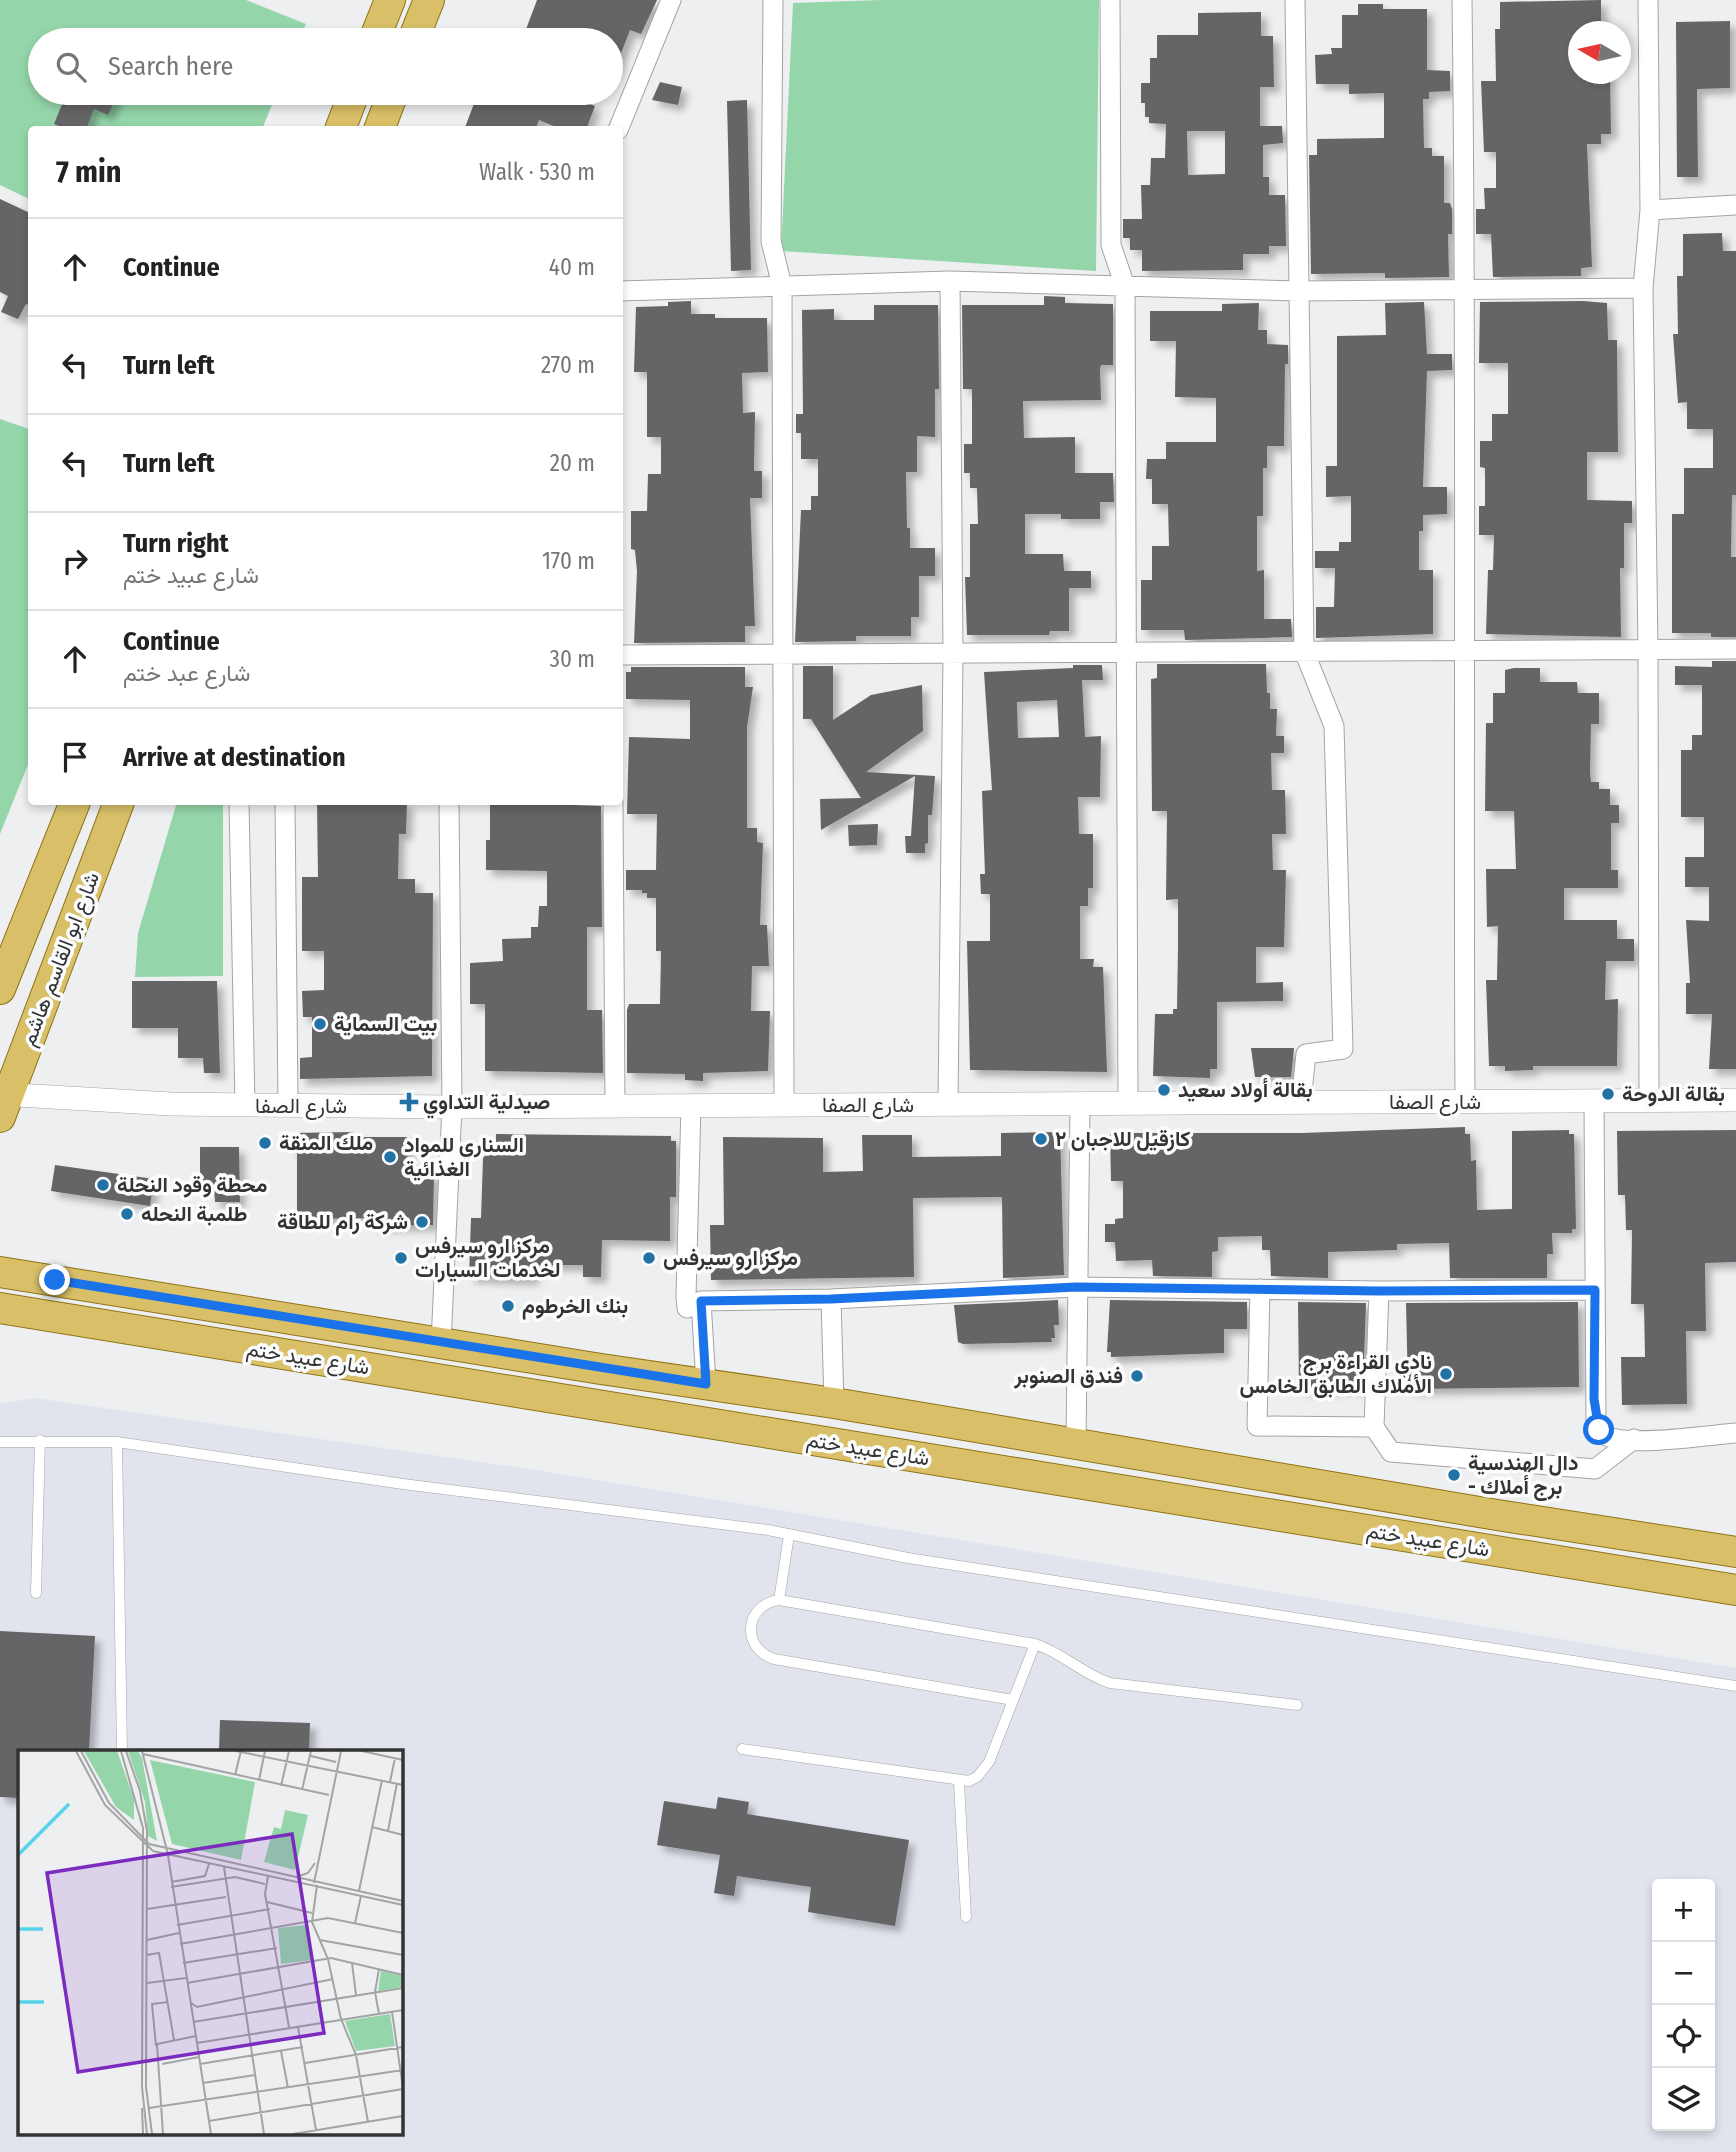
<!DOCTYPE html>
<meta charset="utf-8">
<style>
body{margin:0;font-family:"Fira Sans Condensed",Vazirmatn,sans-serif;background:#f2f2f2;color:#222}
.controls{position:absolute;right:21px;bottom:21px;display:grid;overflow:hidden;border-radius:7px;box-shadow:0 4px 10px #0003}
.controls button{width:63px;height:63px;display:grid;place-items:center;padding:0;border:0;border-bottom:2px solid #e0e0e0;background:#fff;color:#222;font:35px sans-serif}
.compass{position:absolute;left:1568px;top:21px;width:63px;height:63px;border-radius:50%;background:#fff;box-shadow:0 4px 10px #0003;rotate:279deg}
.stop{position:absolute;width:21px;height:21px;margin:-16px;border:5px solid #1a73e8;border-radius:50%;background:#fff}
.stop.end{background:#1a73e8;border-color:#fff;box-shadow:0 2px 7px #0008}
.list{margin:0;padding:0;list-style:none}
h2{display:flex;justify-content:space-between;align-items:center;height:91px;margin:0;padding:0 28px;font-size:30px}
h2 small{font-size:23px;font-weight:400;color:#767676}
.list li{display:grid;grid-template-columns:46px 1fr auto;gap:21px;align-items:center;box-sizing:border-box;height:98px;padding:0 28px;border-top:2px solid #e0e0e0}
.list b{display:block;font-size:26px;white-space:nowrap}
.list p{margin:0;font-size:23px;white-space:nowrap;color:#767676}
.list em{font-size:23px;font-style:normal;color:#767676}
.icon{flex:none;width:38px;height:38px;fill:none;stroke:currentColor;stroke-width:2;stroke-linecap:round;stroke-linejoin:round}
.map{position:relative;flex:none;width:1736px;height:2152px;overflow:hidden}
.search{position:absolute;background:#fff;box-shadow:0 4px 10px #0003;left:28px;top:28px;width:595px;height:77px;display:flex;align-items:center;gap:18px;box-sizing:border-box;padding:0 24px;border-radius:38px;color:#767676;font-size:26px}
.panel{position:absolute;background:#fff;box-shadow:0 4px 10px #0003;left:28px;top:126px;width:595px;height:679px;border-radius:7px}
.map>svg:first-child{display:block}
.built{fill:#e1e4ed;fill-rule:evenodd}
.green{fill:#94d6aa}
.building{fill:#656567;fill-rule:evenodd;filter:url(#shadow)}
.lines{fill:none;stroke-linecap:round;stroke-linejoin:round}
.service-casing{stroke:#a4a4a6;stroke-width:11}
.minor-casing{stroke:#a4a4a6;stroke-width:21}
.tertiary-casing{stroke:#a4a4a6;stroke-width:24}
.primary-casing{stroke:#8f7315;stroke-width:32}
.service{stroke:#fff;stroke-width:10}
.minor{stroke:#fff;stroke-width:19}
.tertiary{stroke:#fff;stroke-width:23}
.primary{stroke:#d9c068;stroke-width:30}
.route{stroke:#1a73e8;stroke-width:9}
.poi-dot{fill:#2273a5;stroke:#fbfcfe;stroke-width:2.5}
.labels{text-anchor:middle;dominant-baseline:central;stroke-width:7;stroke-linejoin:round;paint-order:stroke}
.street-label{font-size:21px;fill:#333334;stroke:#fbfcfe}
.poi-label{font-size:21px;font-weight:bold;fill:#333334;stroke:#fbfcfe;text-anchor:start}
.inset-river{fill:none;stroke:#57d3e9;stroke-width:3.5}
.inset-road{fill:none;stroke:#a3a4a5;stroke-width:2}
.view{fill:#7b2cbf;fill-opacity:0.15;stroke:#7b2cbf;stroke-width:3.5}
.inset-edge{fill:none;stroke:#333334;stroke-width:3.5}
</style>
<div class="map">
<svg width="1736" height="2152" viewBox="0 0 1736 2152">
<defs>
<filter id="shadow"><feDropShadow dx="6" dy="6" stdDeviation="3.5" flood-color="#0004"/></filter>
</defs>
<rect width="100%" height="100%" fill="#eeeff1"/>
<path class="built" d="M34,1398L530,1469L1736,1668V2152H0V1404ZM19,1751H401V2133H19ZM1657,1884H1710V2126H1657Z"/>
<path class="green" d="M0,0H246L306,24L299,40H40V93H277L262,129L32,130L31,200L0,185Z
M881,0H1099L1096,271L781,251L793,3Z
M0,419L32,430L31,757L0,834Z
M177,802H223V976L135,977L138,933Z"/>
<path class="building" d="M537,0H657L641,34L630,30L612,77L611,40H522Z
M1601,0V32H1578V74H1610L1611,134H1601V144H1587L1592,267L1581,268V276L1493,277L1491,234H1476V209H1485L1484,188H1496V152H1484L1481,81H1496L1495,29H1500V2Z
M1358,4H1383V9H1427V70L1450,71V91L1429,92V99H1423L1424,148H1432V156H1444V203H1450L1452,209V234H1448L1449,277L1385,278V273L1311,274L1309,155H1317V139L1384,138V93L1349,94V84H1316L1315,55L1332,54L1331,48H1342V15H1358Z
M1261,12V36H1273L1274,87H1260V126H1282L1283,143L1263,145V177H1269V195H1285L1286,246H1269V254H1243V270L1142,271V250H1130V238H1123V219H1142L1141,185H1150L1151,158H1165L1166,124L1149,123V117H1145V103H1141V83H1150V58H1157V35H1198V13ZM1187,131H1225V174L1188,175Z
M1730,21V88L1697,89L1698,177H1677L1676,22Z
M660,82L682,87L678,105L652,100Z
M56,93H118L108,115L94,109L86,130H69L54,124L65,97Z
M478,93H561L595,106L586,130H563L539,120L535,130H464Z
M747,100L751,270L731,271L727,101Z
M0,199L32,214V306L26,304L18,319L1,312L8,296L0,292Z
M1722,233L1723,251H1736V495H1732L1731,557H1736V637H1711V633H1672V514H1684V468H1713V429H1687V402L1678,403L1673,334H1678L1677,276H1683V234Z
M1044,296L1065,297V303L1113,304V365H1101L1100,369L1101,400L1023,401L1024,438L1075,437V473H1113L1114,502H1100V519H1061V514H1025V554H1063L1064,571H1091V588H1069V631H1050L1049,635H967L965,577H970V524H978L977,488H970V473H964V444H972V389H963L962,305H1044Z
M691,301V314H715V318H767L768,372L742,373L743,413L755,412L754,471H762V498H750L755,626H745V642L634,643L637,571L635,550L631,549V511H647L648,474H661V437H647V372H634L636,307L668,306V302Z
M1583,301L1607,303L1608,340H1617L1618,452H1587V500L1632,501V523H1624V568H1620L1621,637L1486,634L1488,570H1493L1494,535H1479V506H1485V468L1480,467V441H1492V414H1508V363H1479L1480,302Z
M1424,302L1427,354H1452V370L1427,371L1423,487H1447V514L1423,515V531H1419V570H1433V634L1316,638V607H1334L1335,568H1315V551H1339V542H1351V496L1326,497V466H1337V336L1386,335L1385,303Z
M1259,303L1258,330H1267V344L1288,345V364H1285L1284,446H1267V468H1263V516H1257V571L1264,570V619H1291L1292,637L1185,640L1184,630H1141V580H1152V546H1169L1168,504H1152V479H1146L1147,459H1166V442H1216V398L1175,397L1176,341H1150V311H1222V304Z
M874,305H938L939,389H935V437L917,436V472H906L907,528H910V548H935V576H919V617H911V636H856V641L795,642L801,510H811V496H818V459H801V433H796V414H803L802,310L834,309V320H874Z
M1712,661H1736V1069H1709L1712,1014H1686V983H1690L1686,920L1709,921V887H1685V857H1704V817H1681V750H1692V735H1702V685H1675V666L1712,667Z
M1157,664H1266L1267,693H1270V709H1277L1276,736H1284V753H1271L1272,790H1285L1286,834H1272L1273,870H1286L1284,947H1256V983L1283,982V1001L1217,1002V1069H1210V1078L1153,1076L1155,1014H1173V1009H1177L1178,949V899L1166,900L1167,811H1152L1151,679L1157,678Z
M1073,665H1102L1103,680H1082L1085,737L1101,736L1100,797H1078L1079,834H1093V888H1088V906H1080V959H1094L1093,967H1103L1107,1072L970,1070L967,941H990V894H981L980,874H985L982,791L992,790L984,672L1073,668ZM1057,700L1059,737L1018,738L1017,702Z
M803,666H833V720L871,695L922,685L923,731L866,772L935,776L932,815H928V843L925,844V853H906L905,836H911L915,776L821,830L820,799L861,798L811,719H803Z
M631,667H745V687H753L747,727V828H757V842L763,843L760,925H767L769,966H752L751,1011H770L768,1071L703,1073V1081L685,1080V1074L627,1073V1010L629,1004H660L661,951H656V898H647V893H642V890H626V870H656L657,814H627L629,737L690,739V700L626,699V672H631Z
M1514,668H1540V682H1577L1578,693H1599V724H1591L1590,772L1591,782H1599V789H1610V805H1619V823H1611V870H1618V888H1564V920H1617V939H1634V961H1606L1605,1000L1618,999L1617,1066H1533V1070L1505,1071V1066H1489L1486,980H1497L1498,926L1487,927L1486,869H1516L1514,811H1485L1486,723H1493V693H1505V670Z
M317,802H407L406,834H399L398,879H415V893H433L432,1076L300,1079V1058L312,1057V1017H303L302,991L324,990V951H302V877H318Z
M490,802L601,806L602,927H587V1010H602L603,1073L485,1071V1004H470V963L503,961L502,939L531,938V927H538L539,906H547V871L486,870V840H490Z
M878,824L877,845L849,846L848,825Z
M132,981H217L220,1073H204L203,1058H178V1028H132Z
M1251,1048H1294L1291,1077H1255Z
M1465,1127V1134H1470L1471,1161L1476,1160L1477,1210L1512,1209V1131L1569,1130V1134H1574L1576,1229H1572V1233H1552L1553,1254H1547V1278H1450L1449,1243L1397,1244V1250L1328,1252V1278L1271,1276L1270,1250H1262V1236L1218,1237V1251L1212,1252V1277L1153,1276L1152,1260L1116,1261L1115,1242H1105V1224H1115V1219L1123,1218V1181H1111L1110,1133H1302Z
M1736,1130V1262L1705,1263L1706,1331H1686L1687,1404L1622,1405L1621,1357H1645L1644,1304H1631L1632,1230H1626L1625,1195H1618L1617,1131Z
M353,1132V1137H407L408,1173H434L433,1225L373,1226V1218L297,1219V1151H292V1133Z
M1060,1132L1064,1275L1003,1278L1002,1197L913,1198L914,1277L711,1280L710,1225H724L723,1137L823,1138V1172L863,1171L862,1135H912V1157L1001,1156V1133Z
M496,1134L671,1136V1141H676V1197H670V1241L602,1240L601,1277H583V1265H533V1279L469,1277L471,1218H481L483,1158L496,1142Z
M200,1147H239L240,1202H215L214,1186H200Z
M55,1165L154,1179L150,1206L51,1191Z
M1058,1300L1059,1325H1054L1055,1338H1051L1052,1342L963,1344L958,1342L954,1305Z
M1110,1300L1247,1302V1329H1224V1353L1111,1357V1352H1107Z
M1298,1302L1366,1303L1363,1388L1299,1389Z
M1578,1302L1579,1387L1408,1389L1406,1303Z
M0,1631L95,1636L89,1751H19V1798L0,1797Z
M220,1720L310,1723L309,1751H219Z
M718,1797L749,1802L747,1814L909,1840L895,1926L808,1912L811,1887L737,1876L734,1896L714,1893L720,1855L657,1845L664,1801L716,1809Z"/>
<g class="lines">
<g class="service-casing">
<path id="service" d="M0,1442H117L403,1484L768,1530L908,1558L1736,1686
M117,1442L122,1751
M36,1593L40,1440
M779,1600L789,1535
M1013,1700L774,1659C741,1648 744,1605 779,1600L1035,1644C1063,1653 1082,1674 1110,1683L1297,1705
M742,1749L969,1781L977,1777L989,1762L1035,1644
M959,1782L966,1917"/>
</g>
<g class="minor-casing">
<path id="minor" d="M773,0L771,241L782,286L784,1105
M1110,0L1111,245L1125,286L1128,1103
M1295,0L1304,651L1334,726L1343,1049L1306,1054L1301,1102
M1462,0C1467,367 1463,734 1465,1102
M1648,0L1650,210L1643,288L1648,650L1649,1100
M618,130L671,0
M1650,210L1736,205
M620,291L950,281L1299,291L1643,288
M620,655L1736,649
M239,802L245,1105
M285,802L288,1105
M613,802L615,1106
M1594,1101L1596,1421C1598,1427 1600,1432 1605,1435C1625,1448 1710,1435 1736,1433
M948,1104L953,653L950,281
M691,1105L686,1296L687,1308L701,1301L706,1384
M1260,1289L1257,1426L1374,1427L1391,1452L1595,1469L1634,1439
M701,1301L831,1299
M441,1343L452,1107L449,802
M834,1403L831,1299L1076,1287L1379,1291L1595,1290
M1374,1427L1379,1291
M1076,1443L1080,1104"/>
</g>
<g class="tertiary-casing">
<path id="tertiary" d="M0,1094L171,1104L452,1107L1736,1100"/>
</g>
<g class="primary-casing">
<path id="primary" d="M374,40L390,0
M413,40L429,0
M340,130L354,93
M379,130L393,93
M0,989L75,802
M0,1117L119,802
M0,1272L601,1369L834,1403L1497,1515L1736,1552
M0,1308L1736,1590"/>
</g>
<use href="#service" class="service"/>
<use href="#minor" class="minor"/>
<use href="#tertiary" class="tertiary"/>
<use href="#primary" class="primary"/>
</g>
<g class="lines">
<path class="route" d="M55,1280L706,1384L701,1301L831,1299L1076,1287L1379,1291L1595,1290L1594,1399L1599,1430"/>
</g>
<g class="poi-dot">
<circle cx="320" cy="1024" r="7"/>
<circle cx="1164" cy="1090" r="7"/>
<circle cx="1608" cy="1094" r="7"/>
<path d="M405.5 1091.5h7v7h7v7h-7v7h-7v-7h-7v-7h7z"/>
<circle cx="1041" cy="1139" r="7"/>
<circle cx="265" cy="1143" r="7"/>
<circle cx="390" cy="1157" r="7"/>
<circle cx="103" cy="1185" r="7"/>
<circle cx="127" cy="1214" r="7"/>
<circle cx="422" cy="1222" r="7"/>
<circle cx="401" cy="1258" r="7"/>
<circle cx="649" cy="1258" r="7"/>
<circle cx="508" cy="1306" r="7"/>
<circle cx="1446" cy="1374" r="7"/>
<circle cx="1137" cy="1376" r="7"/>
<circle cx="1454" cy="1475" r="7"/>
</g>
<g class="labels">
<g class="street-label">
<text transform="translate(60 959) rotate(-69)">شارع ابو القاسم هاشم</text>
<text x="1435" y="1102">شارع الصفا</text>
<text x="868" y="1105">شارع الصفا</text>
<text x="301" y="1106">شارع الصفا</text>
<text transform="translate(308 1358) rotate(9)">شارع عبيد ختم</text>
<text transform="translate(868 1449) rotate(9)">شارع عبيد ختم</text>
<text transform="translate(1428 1540) rotate(9)">شارع عبيد ختم</text>
</g>
<g class="poi-label">
<text x="334" y="1024">بيت السماية</text>
<text x="1178" y="1090">بقالة أولاد سعيد</text>
<text x="1622" y="1094">بقالة الدوحة</text>
<text x="423" y="1102">صيدلية التداوي</text>
<text x="1055" y="1139">كازقيل للاجبان ٢</text>
<text x="279" y="1143">ملك المنقة</text>
<text x="404" y="1145">السناري للمواد<tspan x="404" dy="24">الغذائية</tspan></text>
<text x="117" y="1185">محطة وقود النحلة</text>
<text x="141" y="1214">طلمبة النحله</text>
<text x="408" y="1222" text-anchor="end">شركة رام للطاقة</text>
<text x="415" y="1246">مركز ارو سيرفس<tspan x="415" dy="24">لخدمات السيارات</tspan></text>
<text x="663" y="1258">مركز ارو سيرفس</text>
<text x="522" y="1306">بنك الخرطوم</text>
<text x="1432" y="1362" text-anchor="end">نادي القراءة برج<tspan x="1432" dy="24">الأملاك الطابق الخامس</tspan></text>
<text x="1123" y="1376" text-anchor="end">فندق الصنوبر</text>
<text x="1468" y="1463">دال الهندسية<tspan x="1468" dy="24">- برج أملاك</tspan></text>
</g>
</g>
<g transform="translate(18 1750)">
<rect width="385" height="385" fill="#eeeff1"/>
<path d="M66,1H99L116,49V70L98,57ZM110,1H120L124,8L139,91L130,86L127,52ZM132,10L237,32L223,110L154,94ZM267,60L290,65L277,120L246,112L256,77L263,79ZM288,175L295,210L263,214L260,178ZM363,221L385,226V237L360,241ZM372,264L377,296L338,301L327,271Z" fill="#94d6aa"/>
<path class="inset-river" d="M0,105L51,54M0,179H25M0,252H26"/>
<path class="inset-road" d="M58,1L87,55L135,101L385,155M63,1L91,53L131,94L385,151M103,1L125,78L124,337L129,384M108,1L122,41L129,81L128,337L134,384M124,1L150,105L193,384M218,1L385,35M344,1L385,10M125,4L311,45M293,6L318,12M217,25L223,1M241,30L247,1M372,32L377,8M263,36L271,1M284,40L293,1M354,77L385,85M370,81L379,33M206,117L246,384M250,126L247,144L271,277M278,127L290,123L297,113M153,132L187,126L191,114M296,133L323,1M299,135L294,172L310,209L323,269L338,305L350,372M153,137L217,127L247,134M341,141L364,30M249,152L294,163M129,159L208,147M337,173L343,146M159,175L252,159M129,190L161,183M302,190L385,205M162,194L310,168L385,183M129,205L141,203L156,290M165,213L259,198M334,213L338,245M129,233L168,228M169,233L313,208L385,225M173,253L179,257L315,229M374,262L385,338M361,264L357,242L361,219M175,272L385,238M280,277L298,380M179,293L385,260M138,296L134,254L150,252M263,301L270,338M287,313L385,297M144,314L181,307M182,314L285,297M185,333L237,325M124,358L125,384M131,358L385,320M191,371L385,339M145,384L139,294L178,286M275,384L385,366"/>
<path class="view" d="M274,84L306,283L60,322L29,123Z"/>
<rect width="385" height="385" class="inset-edge"/>
</g>
</svg>
<div class="controls">
<button>+</button>
<button>−</button>
<button><svg class="icon" aria-label="locate" viewBox="0 0 24 24"><circle cx="12" cy="12" r="6"/><path d="M12 2v4M12 18v4M2 12h4M18 12h4"/></svg></button>
<button><svg class="icon" aria-label="layers" viewBox="0 0 24 24"><path d="M12 4l9 5-9 5-9-5zM3 14l9 5 9-5"/></svg></button>
</div>
<svg class="compass" viewBox="-18 -18 36 36"><path d="M0-13l5 13h-10z" fill="#e53935"/><path d="M0 13l5-13h-10z" fill="#767676"/></svg>
<div class="stop" style="left:1599px;top:1430px"></div>
<div class="stop end" style="left:55px;top:1280px"></div>
<div class="search"><svg class="icon" aria-label="search" viewBox="0 0 24 24"><circle cx="10" cy="10" r="6"/><path d="M15 15l6 6"/></svg>Search here</div>
<section class="panel">
<h2>7 min<small>Walk · 530 m</small></h2>
<ul class="list">
<li><svg class="icon" aria-label="ahead" viewBox="0 0 24 24"><path d="M12 20V5M6 11l6-6 6 6"/></svg><div><b>Continue</b></div><em>40 m</em></li>
<li><svg class="icon" aria-label="left" viewBox="0 0 24 24"><path d="M17 20v-9H6M10 6l-5 5 5 5"/></svg><div><b>Turn left</b></div><em>270 m</em></li>
<li><svg class="icon" aria-label="left" viewBox="0 0 24 24"><path d="M17 20v-9H6M10 6l-5 5 5 5"/></svg><div><b>Turn left</b></div><em>20 m</em></li>
<li><svg class="icon" aria-label="right" viewBox="0 0 24 24"><path d="M7 20v-9h11M14 6l5 5-5 5"/></svg><div><b>Turn right</b><p>شارع عبيد ختم</p></div><em>170 m</em></li>
<li><svg class="icon" aria-label="ahead" viewBox="0 0 24 24"><path d="M12 20V5M6 11l6-6 6 6"/></svg><div><b>Continue</b><p>شارع عبد ختم</p></div><em>30 m</em></li>
<li><svg class="icon" aria-label="arrive" viewBox="0 0 24 24"><path d="M6 21V4h12l-3 4 3 4H6"/></svg><div><b>Arrive at destination</b></div></li>
</ul>
</section>
</div>
